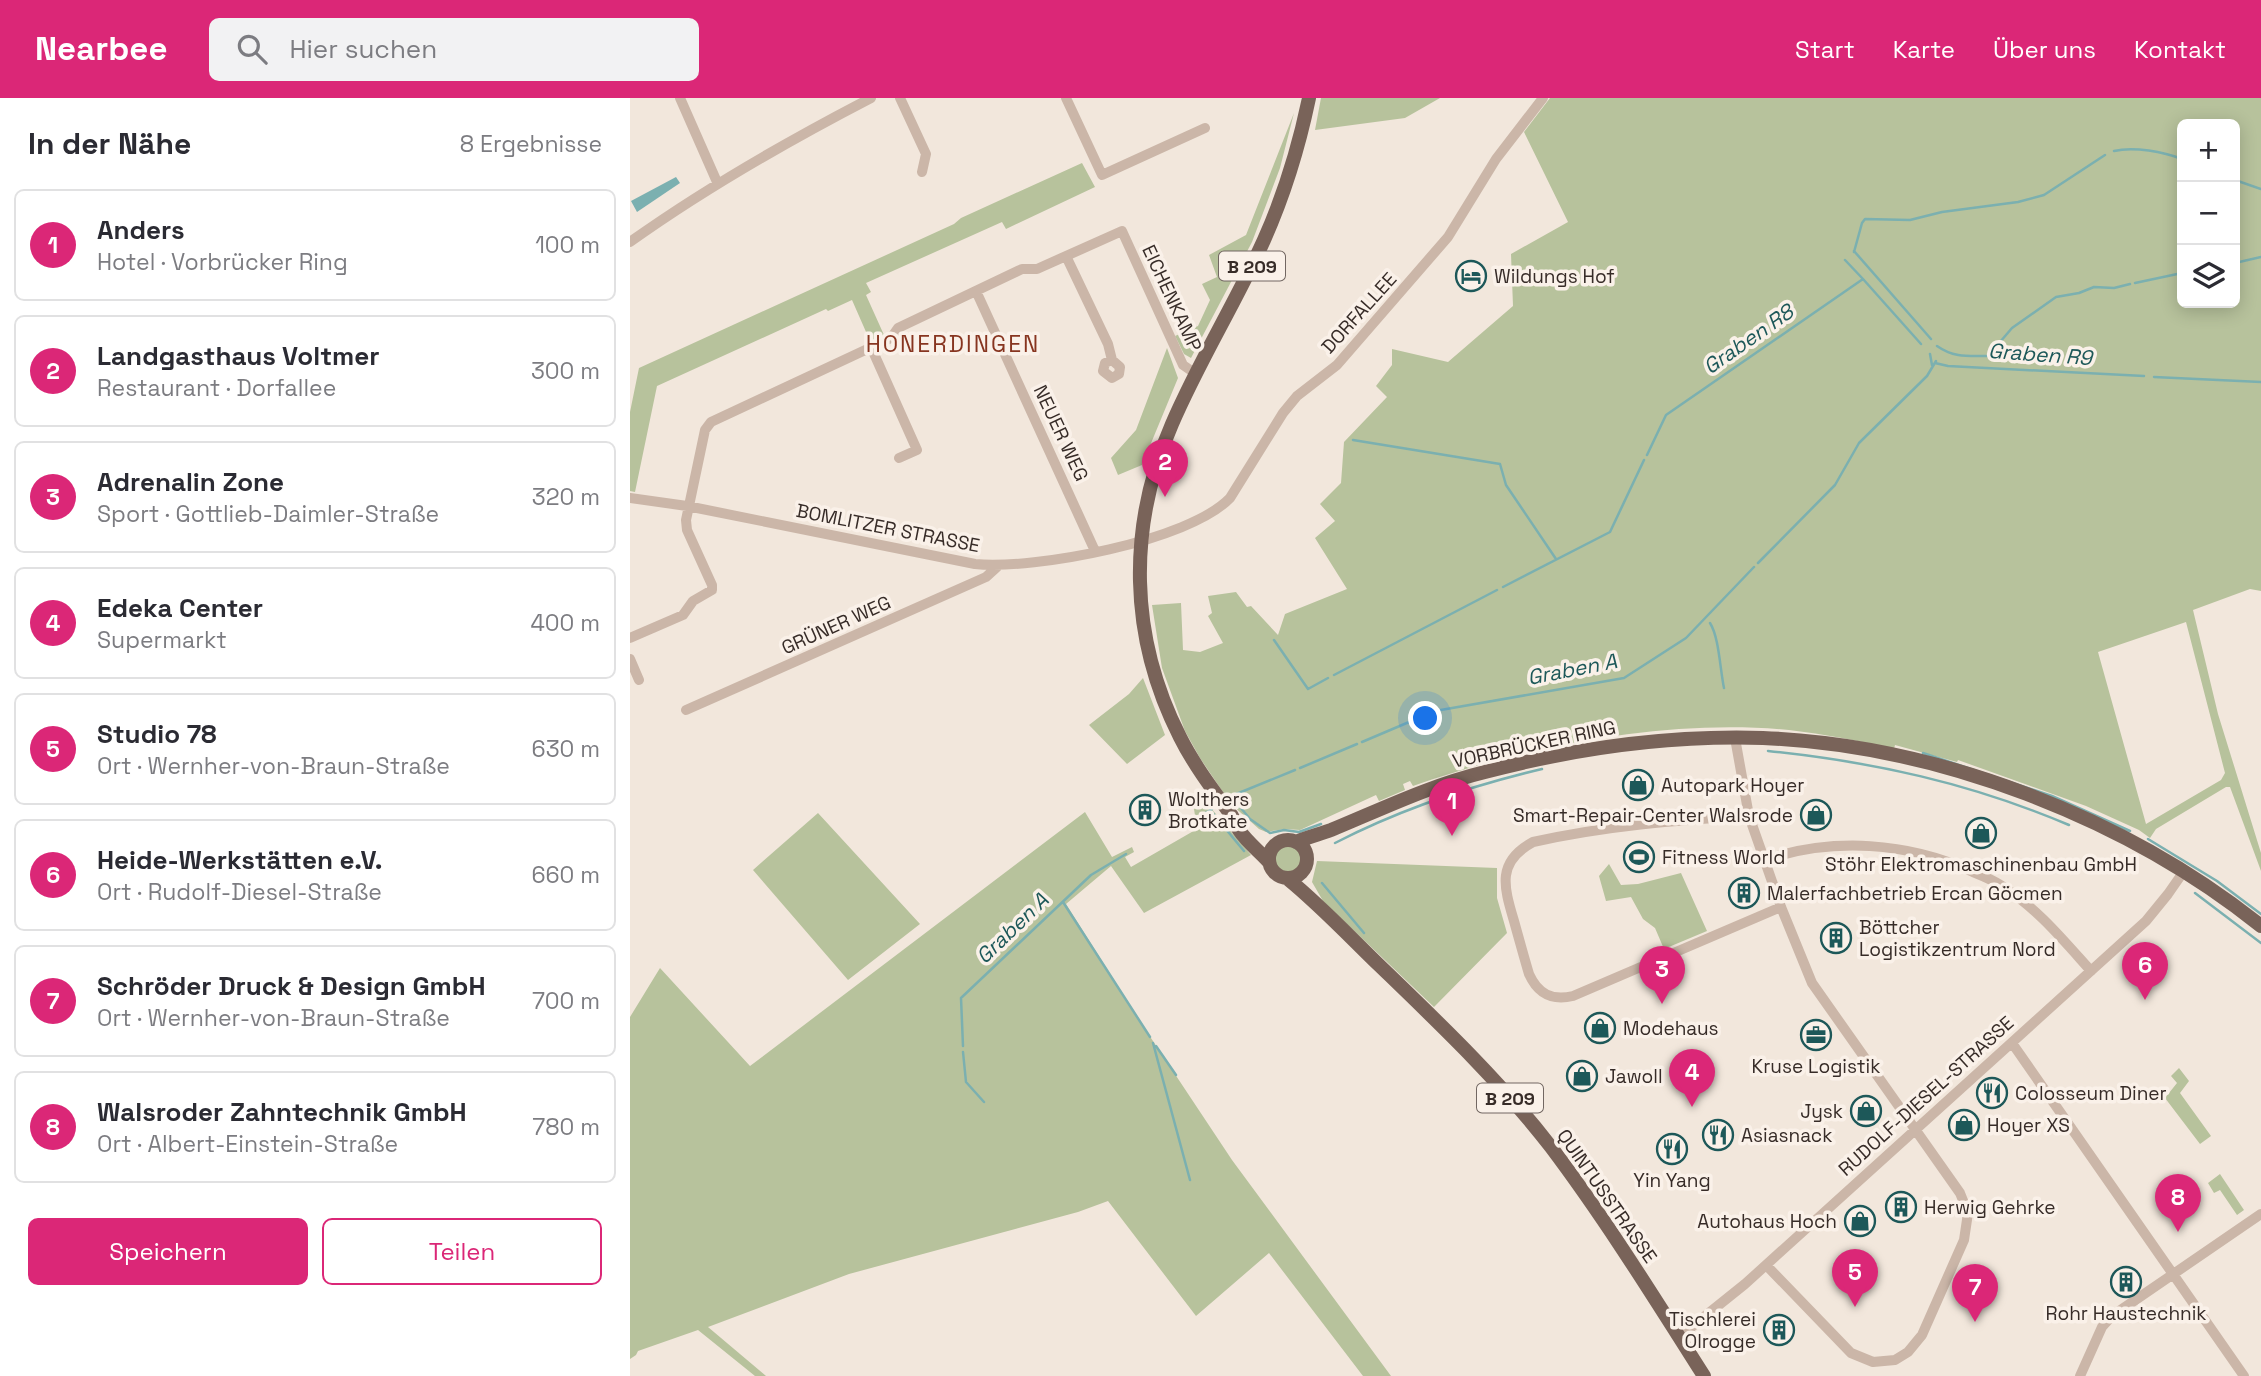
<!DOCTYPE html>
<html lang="de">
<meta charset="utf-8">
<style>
body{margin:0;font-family:"Space Grotesk",sans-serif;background:#f2f2f3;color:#2b2b33}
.controls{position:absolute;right:21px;top:21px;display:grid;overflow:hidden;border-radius:10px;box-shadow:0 4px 18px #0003}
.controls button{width:63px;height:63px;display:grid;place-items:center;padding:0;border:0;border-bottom:2px solid #e1e1e2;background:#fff;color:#2b2b33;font:35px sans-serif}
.you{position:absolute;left:796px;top:621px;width:24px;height:24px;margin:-18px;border:5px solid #fff;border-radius:50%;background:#1a73e8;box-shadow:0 0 0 10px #1a73e833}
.badge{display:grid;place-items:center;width:46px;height:46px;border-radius:50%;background:#db2777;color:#fff;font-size:23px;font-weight:700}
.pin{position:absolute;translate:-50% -58px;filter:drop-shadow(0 2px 4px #0008)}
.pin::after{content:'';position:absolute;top:37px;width:24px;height:21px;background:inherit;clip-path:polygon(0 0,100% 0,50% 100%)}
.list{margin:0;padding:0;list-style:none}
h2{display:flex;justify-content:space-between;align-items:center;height:91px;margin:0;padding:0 28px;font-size:30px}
h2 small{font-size:23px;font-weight:400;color:#7c7c81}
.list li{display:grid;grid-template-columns:46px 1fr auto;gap:21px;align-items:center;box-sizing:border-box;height:112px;margin:0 14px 14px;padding:0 14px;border:2px solid #e1e1e2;border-radius:10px}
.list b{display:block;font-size:26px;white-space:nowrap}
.list p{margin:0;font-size:23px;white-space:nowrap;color:#7c7c81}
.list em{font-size:23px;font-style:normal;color:#7c7c81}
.actions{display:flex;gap:14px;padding:21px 28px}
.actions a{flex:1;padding:16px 0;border:2px solid #db2777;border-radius:10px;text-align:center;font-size:24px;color:#db2777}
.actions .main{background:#db2777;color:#fff}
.icon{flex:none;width:38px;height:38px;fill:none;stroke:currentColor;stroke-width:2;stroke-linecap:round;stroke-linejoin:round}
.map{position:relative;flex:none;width:1631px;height:1278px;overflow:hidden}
header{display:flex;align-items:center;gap:42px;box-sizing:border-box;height:98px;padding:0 35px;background:#db2777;color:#fff}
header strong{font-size:33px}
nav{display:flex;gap:38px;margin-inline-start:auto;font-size:24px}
.search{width:490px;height:63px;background:#f2f2f3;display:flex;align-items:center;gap:18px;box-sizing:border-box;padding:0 24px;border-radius:10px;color:#7c7c81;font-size:26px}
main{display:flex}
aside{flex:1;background:#fff}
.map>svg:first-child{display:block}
.green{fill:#b7c29c;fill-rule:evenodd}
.water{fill:#7bb0b0}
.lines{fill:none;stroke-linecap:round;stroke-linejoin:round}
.stream{stroke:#7bb0b0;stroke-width:2.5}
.minor{stroke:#cbb6a8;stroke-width:10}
.major{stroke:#796359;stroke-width:14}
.labels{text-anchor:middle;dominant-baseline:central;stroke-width:7;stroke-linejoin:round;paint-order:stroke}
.shield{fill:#faf1e9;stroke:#726762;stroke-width:2}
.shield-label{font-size:18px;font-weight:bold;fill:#372c28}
.poi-label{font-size:19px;fill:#372c28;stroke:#faf1e9;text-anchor:start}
.street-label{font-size:19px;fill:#372c28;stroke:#faf1e9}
.water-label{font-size:21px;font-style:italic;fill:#1d5859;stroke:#faf1e9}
.quarter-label{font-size:23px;letter-spacing:2px;fill:#873520;stroke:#faf1e9}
</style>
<header>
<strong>Nearbee</strong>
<div class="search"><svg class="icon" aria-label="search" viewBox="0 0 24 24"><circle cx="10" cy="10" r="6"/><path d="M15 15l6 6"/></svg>Hier suchen</div>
<nav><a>Start</a><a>Karte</a><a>Über uns</a><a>Kontakt</a></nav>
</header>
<main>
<aside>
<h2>In der Nähe<small>8 Ergebnisse</small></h2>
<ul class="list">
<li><span class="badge">1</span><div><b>Anders</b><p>Hotel · Vorbrücker Ring</p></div><em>100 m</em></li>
<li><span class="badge">2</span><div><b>Landgasthaus Voltmer</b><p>Restaurant · Dorfallee</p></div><em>300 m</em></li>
<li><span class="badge">3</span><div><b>Adrenalin Zone</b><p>Sport · Gottlieb-Daimler-Straße</p></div><em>320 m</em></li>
<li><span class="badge">4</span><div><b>Edeka Center</b><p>Supermarkt</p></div><em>400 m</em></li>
<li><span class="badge">5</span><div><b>Studio 78</b><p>Ort · Wernher-von-Braun-Straße</p></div><em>630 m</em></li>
<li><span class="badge">6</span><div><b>Heide-Werkstätten e.V.</b><p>Ort · Rudolf-Diesel-Straße</p></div><em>660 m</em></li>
<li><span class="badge">7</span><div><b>Schröder Druck &amp; Design GmbH</b><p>Ort · Wernher-von-Braun-Straße</p></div><em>700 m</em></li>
<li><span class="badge">8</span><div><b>Walsroder Zahntechnik GmbH</b><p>Ort · Albert-Einstein-Straße</p></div><em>780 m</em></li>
</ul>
<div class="actions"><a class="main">Speichern</a><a>Teilen</a></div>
</aside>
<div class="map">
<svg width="1631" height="1278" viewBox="0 0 1631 1278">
<rect width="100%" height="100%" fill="#f2e7dc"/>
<path class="green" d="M691,0H810L775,20L685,32Z
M920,0H1631V493L1620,491L1563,512L1588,616L1631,755V773L1600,689H1596L1526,731L1520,740L1509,732L1456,708L1328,662L1327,664L1265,647L1264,651C1230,643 1194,636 1159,632C1038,620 897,648 783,688L780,683L773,686L775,692L749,703L746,697L670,732L655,731L636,734L629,731L601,706L570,660L555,633L532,570L522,507L551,505L553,552L570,554L593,545L578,518L582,515L578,498L606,494L617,509L621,508L648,537L655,516L717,491L685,440L705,423L690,406L711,385L714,344L757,299L746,288L762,267V251L818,264L883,208L881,156L938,124L894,34ZM1552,26H1605V205H1552ZM1556,524L1595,675L1591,682L1516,726L1468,554Z
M664,15L650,70L622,144L561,260L554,256L545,238L568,228L580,202L572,186L587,179L579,157L616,137Z
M452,65L465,89L376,131L372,124L236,185L241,194L236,197L254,237L240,243L222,202L198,213L196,211L27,288L5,394L0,393V314L9,270L324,126L331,120Z
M537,250L548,280L512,367L488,377L481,360L506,332Z
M513,580L535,637L497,666L459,627L499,596Z
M574,702L621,757L514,815L481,768L436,806L511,925L602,1062L761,1278H733L639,1155L566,1218L478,1103L448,1114L219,1176L78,1229L136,1278H125L68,1232L8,1253L6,1257L0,1261V919L30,870L120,968L455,714L482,759L502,749L504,754L495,759L501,769L567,731L564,711Z
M188,715L290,826L218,882L123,772Z
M642 761a15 15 0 1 1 30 0a15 15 0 1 1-30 0Z
M687,763L867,770V800L877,835L804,909L693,803L682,784Z
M979,766L991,787L1008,786L1051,775L1077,833L1034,851L1025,830L1013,821L1001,799L976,803L969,778Z
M1549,970L1559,983L1550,995L1581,1038L1570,1046L1535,1000L1547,985L1541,978Z
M1590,1076L1614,1112L1607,1117L1590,1092L1584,1095L1578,1085Z"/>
<path class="water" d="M46,79L50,85L7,114L1,103Z"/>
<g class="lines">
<path class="stream" d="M1484,53C1504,48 1534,54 1552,61
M1605,82L1631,91
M1224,153L1301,241
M1224,154L1232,125L1235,121L1280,122L1312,114L1388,104L1414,97L1475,57
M1605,165L1631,159
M1233,181L1291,246
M1505,185L1552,175
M1307,248C1324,260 1338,258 1358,258L1382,230L1426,199L1449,195L1464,189L1484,190L1500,186
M1300,256L1302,267
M1305,265L1318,268L1514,278
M1524,279L1631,284
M723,342L870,366L876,387L926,461
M1017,357L1036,317L1233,181L1215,162
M1128,465L1205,387L1229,345L1297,278L1306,263
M873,489L980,434L1014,362
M1080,525C1089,539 1090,571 1094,590
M644,542L678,591L698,580
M704,577L867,492
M732,644L805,613L994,580L1056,540L1124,469
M1138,653C1244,664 1340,685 1439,727
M1293,655L1422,698L1500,733
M670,670L727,646
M601,698L620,721L640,735L654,732L669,734L691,726
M599,699L665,672
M580,712L614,753
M566,721L582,711
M1518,741L1587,783L1631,816
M705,745C771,711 840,688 912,671
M692,785L734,835
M1565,795L1631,845
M433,804L520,939
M523,945L560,1082
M333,948L331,900L461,777L496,756
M526,948L546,977
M333,954L336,984L354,1004"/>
<path class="minor" d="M50,0L87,84
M270,0L296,56L292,74
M436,0L472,77L575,30
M0,144C77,89 158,43 241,0
M436,158L478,246L482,262L490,269L489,276L482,280L473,273L475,265L482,262
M346,193L465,453
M241,249L287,352L269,360
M0,400L57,408L345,466C404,472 559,443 600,400L653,315L667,298L707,267L818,139L866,61L913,0
M0,540L53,517L63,503L82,492V487L57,432L56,422L75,332L81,324L261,240L268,230L392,171H407L492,133L553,267L566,276
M0,561L9,582
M56,612L356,479L367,469
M1105,640L1119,718L1151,809L1182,885L1330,1095L1338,1115L1334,1142L1292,1237L1278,1254L1265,1262L1243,1264L1221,1255L1136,1167
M1119,718C1046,722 975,728 903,744C866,764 874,789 884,823C889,841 894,859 899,876C908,896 922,903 943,898L1151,809
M1134,762C1203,739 1278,744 1343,774C1353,778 1363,782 1372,788C1407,810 1434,843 1461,873
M1382,945L1614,1278
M1049,1239L1115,1186L1516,823L1538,796L1554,773
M1450,1278L1472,1229L1482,1218L1631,1116"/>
<path class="major" d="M639 761a19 19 0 1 1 38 0a19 19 0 1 1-38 0Z
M666,744C678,739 690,736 701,732C752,711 801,687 855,674C946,650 1038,637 1133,640C1307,647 1495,719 1631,828
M638,763C629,753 617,744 609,732C606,728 605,723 602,718C583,692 564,667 550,639C499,539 497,429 542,326C569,263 606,204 634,142C654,97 669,48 679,0
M658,781C691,808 720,839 750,868C810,926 870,983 921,1049C976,1122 1025,1201 1074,1278"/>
</g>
<defs>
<g id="hotel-ring" transform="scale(1.575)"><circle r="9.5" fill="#faf1e9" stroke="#1d5859" stroke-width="1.5"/><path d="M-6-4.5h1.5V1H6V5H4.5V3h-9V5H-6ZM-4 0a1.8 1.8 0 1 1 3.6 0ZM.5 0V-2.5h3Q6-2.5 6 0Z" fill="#1d5859"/></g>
<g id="shop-ring" transform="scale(1.575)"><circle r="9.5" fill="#faf1e9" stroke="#1d5859" stroke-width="1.5"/><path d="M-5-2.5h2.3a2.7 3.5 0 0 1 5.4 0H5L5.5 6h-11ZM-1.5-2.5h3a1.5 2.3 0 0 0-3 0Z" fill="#1d5859"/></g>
<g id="building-ring" transform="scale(1.575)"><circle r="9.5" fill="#faf1e9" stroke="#1d5859" stroke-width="1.5"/><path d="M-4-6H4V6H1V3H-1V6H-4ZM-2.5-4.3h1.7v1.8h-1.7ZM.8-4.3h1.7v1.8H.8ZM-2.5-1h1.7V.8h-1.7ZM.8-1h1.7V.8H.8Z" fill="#1d5859"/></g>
<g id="stadium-ring" transform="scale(1.575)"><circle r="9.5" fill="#faf1e9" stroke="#1d5859" stroke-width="1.5"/><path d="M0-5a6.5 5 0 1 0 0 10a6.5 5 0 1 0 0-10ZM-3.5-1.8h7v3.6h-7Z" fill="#1d5859"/></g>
<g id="office-ring" transform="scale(1.575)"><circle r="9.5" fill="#faf1e9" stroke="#1d5859" stroke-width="1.5"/><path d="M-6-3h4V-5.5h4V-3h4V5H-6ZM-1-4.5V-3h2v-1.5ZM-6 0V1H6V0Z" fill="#1d5859"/></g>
<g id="restaurant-ring" transform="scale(1.575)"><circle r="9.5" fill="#faf1e9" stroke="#1d5859" stroke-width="1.5"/><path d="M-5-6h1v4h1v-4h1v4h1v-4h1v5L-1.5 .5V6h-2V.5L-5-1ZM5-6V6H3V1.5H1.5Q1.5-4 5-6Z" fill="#1d5859"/></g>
</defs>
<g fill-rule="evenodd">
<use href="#hotel-ring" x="841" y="178"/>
<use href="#shop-ring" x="1008" y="687"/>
<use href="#building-ring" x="515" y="712"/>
<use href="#shop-ring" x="1186" y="717"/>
<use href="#shop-ring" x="1351" y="735"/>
<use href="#stadium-ring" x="1009" y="759"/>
<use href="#building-ring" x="1114" y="795"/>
<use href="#building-ring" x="1206" y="840"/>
<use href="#shop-ring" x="970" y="930"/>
<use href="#office-ring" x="1186" y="937"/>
<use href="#shop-ring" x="952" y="978"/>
<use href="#restaurant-ring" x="1362" y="995"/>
<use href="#shop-ring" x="1236" y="1013"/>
<use href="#shop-ring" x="1334" y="1027"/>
<use href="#restaurant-ring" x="1088" y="1037"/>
<use href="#restaurant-ring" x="1042" y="1051"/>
<use href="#building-ring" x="1271" y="1109"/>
<use href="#shop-ring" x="1230" y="1123"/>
<use href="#building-ring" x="1496" y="1184"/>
<use href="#building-ring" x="1149" y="1232"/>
</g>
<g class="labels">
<g class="shield">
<rect x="589" y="153.5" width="66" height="29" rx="5"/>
<rect x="847" y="985.5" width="66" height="29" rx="5"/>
</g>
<g class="shield-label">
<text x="622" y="168">B 209</text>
<text x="880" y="1000">B 209</text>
</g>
<g class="poi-label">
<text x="864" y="178">Wildungs Hof</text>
<text x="1031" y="687">Autopark Hoyer</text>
<text x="538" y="701">Wolthers<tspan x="538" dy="22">Brotkate</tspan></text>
<text x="1163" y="717" text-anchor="end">Smart-Repair-Center Walsrode</text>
<text x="1032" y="759">Fitness World</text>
<text x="1351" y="766" text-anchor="middle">Stöhr Elektromaschinenbau GmbH</text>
<text x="1137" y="795">Malerfachbetrieb Ercan Göcmen</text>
<text x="1229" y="829">Böttcher<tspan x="1229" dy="22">Logistikzentrum Nord</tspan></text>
<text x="993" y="930">Modehaus</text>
<text x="1186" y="968" text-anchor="middle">Kruse Logistik</text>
<text x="975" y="978">Jawoll</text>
<text x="1385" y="995">Colosseum Diner</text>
<text x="1213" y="1013" text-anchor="end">Jysk</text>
<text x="1357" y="1027">Hoyer XS</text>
<text x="1111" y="1037">Asiasnack</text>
<text x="1042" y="1082" text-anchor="middle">Yin Yang</text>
<text x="1294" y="1109">Herwig Gehrke</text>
<text x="1207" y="1123" text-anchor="end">Autohaus Hoch</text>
<text x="1496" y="1215" text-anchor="middle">Rohr Haustechnik</text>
<text x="1126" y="1221" text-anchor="end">Tischlerei<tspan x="1126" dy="22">Olrogge</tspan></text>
</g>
<g class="street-label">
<text transform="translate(542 200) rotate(65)">EICHENKAMP</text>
<text transform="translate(729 215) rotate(-48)">DORFALLEE</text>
<text transform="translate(431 335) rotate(65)">NEUER WEG</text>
<text transform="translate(258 430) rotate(11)">BOMLITZER STRASSE</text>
<text transform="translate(206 527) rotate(-24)">GRÜNER WEG</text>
<text transform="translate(904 646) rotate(-12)">VORBRÜCKER RING</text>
<text transform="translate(1296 998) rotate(-42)">RUDOLF-DIESEL-STRASSE</text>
<text transform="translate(977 1098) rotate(55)">QUINTUSSTRASSE</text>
</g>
<g class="water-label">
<text transform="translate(1118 241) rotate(-35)">Graben R8</text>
<text transform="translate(1410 256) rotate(4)">Graben R9</text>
<text transform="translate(942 571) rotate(-11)">Graben A</text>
<text transform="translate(382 830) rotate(-44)">Graben A</text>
</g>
<g class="quarter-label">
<text x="323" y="246">HONERDINGEN</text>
</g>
</g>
</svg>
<div class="controls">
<button>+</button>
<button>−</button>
<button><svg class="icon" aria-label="layers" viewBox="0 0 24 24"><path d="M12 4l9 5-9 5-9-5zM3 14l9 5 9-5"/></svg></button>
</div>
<div class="you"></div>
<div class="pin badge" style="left:822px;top:738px">1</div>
<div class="pin badge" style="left:535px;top:399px">2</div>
<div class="pin badge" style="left:1032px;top:906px">3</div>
<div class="pin badge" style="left:1062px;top:1009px">4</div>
<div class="pin badge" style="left:1225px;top:1209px">5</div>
<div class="pin badge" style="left:1515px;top:902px">6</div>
<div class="pin badge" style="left:1345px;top:1224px">7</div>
<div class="pin badge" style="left:1548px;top:1134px">8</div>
</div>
</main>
